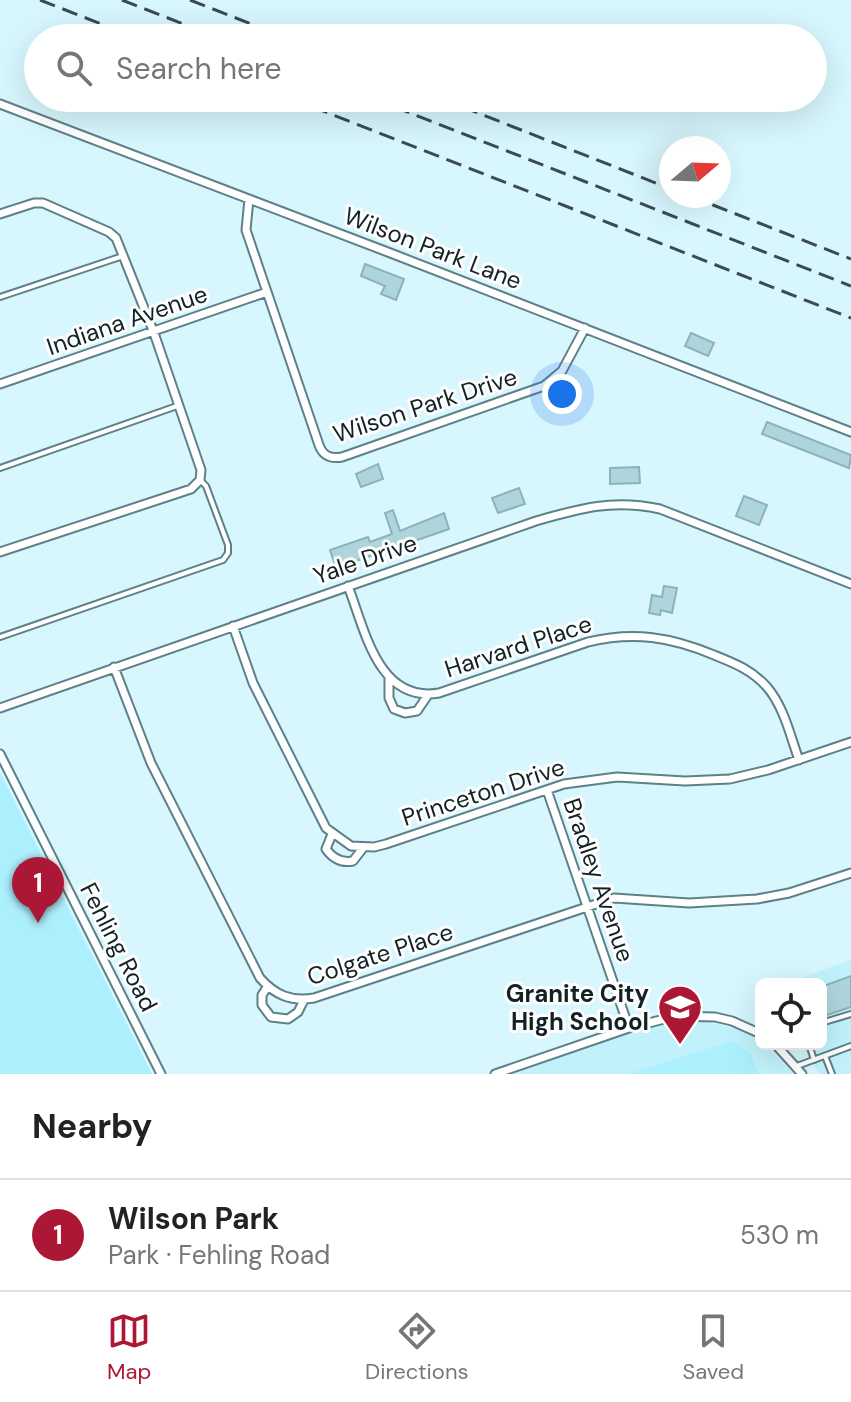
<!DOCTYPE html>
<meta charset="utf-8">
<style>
body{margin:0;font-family:"DM Sans",sans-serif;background:#f6f6f6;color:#222}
.controls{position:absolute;right:24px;bottom:24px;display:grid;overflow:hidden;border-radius:12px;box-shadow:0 8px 32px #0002}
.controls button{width:72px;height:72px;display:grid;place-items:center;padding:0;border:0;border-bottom:2px solid #e0e0e0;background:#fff;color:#222;font:40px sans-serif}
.compass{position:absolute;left:659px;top:136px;width:72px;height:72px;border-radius:50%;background:#fff;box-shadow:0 8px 32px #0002;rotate:71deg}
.you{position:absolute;left:562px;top:394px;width:28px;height:28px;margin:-20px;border:6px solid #fff;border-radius:50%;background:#1a73e8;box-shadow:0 0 0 12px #1a73e833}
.badge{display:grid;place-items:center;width:52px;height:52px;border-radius:50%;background:#ac1735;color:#fff;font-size:26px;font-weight:700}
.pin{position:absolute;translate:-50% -66px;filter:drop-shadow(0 2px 4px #0008)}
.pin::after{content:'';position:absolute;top:42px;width:28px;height:24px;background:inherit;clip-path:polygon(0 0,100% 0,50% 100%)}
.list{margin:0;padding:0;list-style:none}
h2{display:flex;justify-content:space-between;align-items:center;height:104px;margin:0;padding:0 32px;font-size:34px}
h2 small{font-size:26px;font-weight:400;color:#767676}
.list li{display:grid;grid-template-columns:52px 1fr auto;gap:24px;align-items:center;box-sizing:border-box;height:112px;padding:0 32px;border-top:2px solid #e0e0e0}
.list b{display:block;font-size:30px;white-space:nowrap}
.list p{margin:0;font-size:26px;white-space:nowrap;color:#767676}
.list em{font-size:26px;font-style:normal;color:#767676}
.icon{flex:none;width:44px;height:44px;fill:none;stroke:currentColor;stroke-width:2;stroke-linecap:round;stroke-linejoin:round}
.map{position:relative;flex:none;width:851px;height:1074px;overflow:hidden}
.search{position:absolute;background:#fff;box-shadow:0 8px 32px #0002;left:24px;right:24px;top:24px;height:88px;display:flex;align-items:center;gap:20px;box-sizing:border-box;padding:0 28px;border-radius:44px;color:#767676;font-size:30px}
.sheet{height:216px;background:#fff}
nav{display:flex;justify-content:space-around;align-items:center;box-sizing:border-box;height:112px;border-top:2px solid #e0e0e0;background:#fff;font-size:22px;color:#767676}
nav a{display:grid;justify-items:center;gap:4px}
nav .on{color:#ac1735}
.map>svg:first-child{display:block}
.built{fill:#c1f2fb}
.green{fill:#aceffd}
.building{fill:#afd5dc;stroke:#8db2ba;stroke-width:2}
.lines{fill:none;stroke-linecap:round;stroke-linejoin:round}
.lane-casing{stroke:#5d8188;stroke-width:8}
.street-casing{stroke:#5d8188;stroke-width:11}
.lane{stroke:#fff;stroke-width:4}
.street{stroke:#fff;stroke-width:7}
.rail{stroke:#3a4c4f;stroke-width:3;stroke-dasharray:16 8;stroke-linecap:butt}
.labels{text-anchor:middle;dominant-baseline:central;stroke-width:6;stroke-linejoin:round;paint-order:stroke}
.street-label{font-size:24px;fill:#122123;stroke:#fdfdfd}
.poi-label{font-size:24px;font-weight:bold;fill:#122123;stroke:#fdfdfd;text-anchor:end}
</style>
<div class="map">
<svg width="851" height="1074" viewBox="0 0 851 1074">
<rect width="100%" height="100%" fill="#d7f6fd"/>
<path class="built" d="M851,960V1074H820L800,1044H821V984H784Z
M696,1020L739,1029L758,1038L794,1074H514L614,1038L673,1022Z"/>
<path class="green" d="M0,772L152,1074H0Z
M732,1041L751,1054L758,1074H628Z"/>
<path class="building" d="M365,264L404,279L396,300L381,294L385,286L361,276Z
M691,333L714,343L708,356L685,346Z
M767,422L851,455L849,468L762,434Z
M378,464L383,479L361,487L356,474Z
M639,467L640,483L610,484V468Z
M519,488L525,504L498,513L492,498Z
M744,496L767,505L759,525L736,516Z
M393,510L400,531L444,513L449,529L336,568L330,550L368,537L370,542L392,534L385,513Z
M664,586L677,588L672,613L661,610L660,615L649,613L652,595L662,597Z
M851,976V1007L821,1017V987Z"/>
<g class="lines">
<g class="lane-casing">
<path id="lane" d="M0,297L123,256
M0,468L177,406
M0,637L223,560L228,553V545L206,486L200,480
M821,1023L851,1014
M809,1044L814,1060
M825,1056L832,1074
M797,1066L851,1046"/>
</g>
<g class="street-casing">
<path id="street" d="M0,104L393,254L851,432
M249,199L246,230L319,445C323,456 330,459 342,457L544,386L562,371L585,328
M0,214L34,203H43L109,232L116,238L154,333L201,470L200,480L191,489L0,552
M0,384L267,292
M348,586C365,630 378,703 439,693L588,642C634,631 671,637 714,655C734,663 752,670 767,687C784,707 790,735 799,760
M233,626L253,683L326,828L351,846L374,847L386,844L564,784L617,777L685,781L730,779L768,770L851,742
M114,667L151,763L260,978C275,995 291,1002 314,998L614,898L689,903L757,899L789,893L851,873
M389,678V698L394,709L405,713L417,711L428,695
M0,708L536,521C581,508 613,499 660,509L851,584
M0,754L161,1074
M547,790L629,1028
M332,834L326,849C333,859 342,863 353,861L363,848
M268,986L262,995V1005L271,1017L288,1019L298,1012L304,1000
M775,1044L802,1074
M495,1074L629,1028L676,1016L715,1017L732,1021L761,1034"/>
</g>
<use href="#lane" class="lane"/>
<use href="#street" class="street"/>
<path class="rail" d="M40,0L137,38
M122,0L219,38
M190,0L287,38
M290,98L851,318
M372,98L851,286
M440,98L671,189
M690,196L851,259"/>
</g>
<defs>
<g id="school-pin" transform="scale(2.3)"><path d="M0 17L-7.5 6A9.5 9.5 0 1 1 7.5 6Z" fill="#ac1735" stroke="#fdfdfd"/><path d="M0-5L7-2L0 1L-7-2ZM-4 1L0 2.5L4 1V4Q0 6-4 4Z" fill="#fff"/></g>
</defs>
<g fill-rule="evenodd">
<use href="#school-pin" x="680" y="1007"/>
</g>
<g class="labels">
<g class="street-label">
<text transform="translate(433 248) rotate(21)">Wilson Park Lane</text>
<text transform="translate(127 320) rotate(-19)">Indiana Avenue</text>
<text transform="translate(425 405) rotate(-18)">Wilson Park Drive</text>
<text transform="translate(365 559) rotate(-19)">Yale Drive</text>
<text transform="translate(518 646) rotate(-18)">Harvard Place</text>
<text transform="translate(483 792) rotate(-18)">Princeton Drive</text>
<text transform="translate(599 880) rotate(71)">Bradley Avenue</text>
<text transform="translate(119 947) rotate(63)">Fehling Road</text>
<text transform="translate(380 954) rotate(-18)">Colgate Place</text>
</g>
<g class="poi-label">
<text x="649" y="993">Granite City<tspan x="649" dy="28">High School</tspan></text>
</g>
</g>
</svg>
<div class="controls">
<button><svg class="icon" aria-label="locate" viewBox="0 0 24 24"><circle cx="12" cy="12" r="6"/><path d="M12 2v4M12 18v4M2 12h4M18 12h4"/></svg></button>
</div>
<svg class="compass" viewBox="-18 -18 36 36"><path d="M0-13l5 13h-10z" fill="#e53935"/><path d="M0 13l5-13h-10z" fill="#767676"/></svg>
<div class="you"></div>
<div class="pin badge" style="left:38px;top:923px">1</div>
<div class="search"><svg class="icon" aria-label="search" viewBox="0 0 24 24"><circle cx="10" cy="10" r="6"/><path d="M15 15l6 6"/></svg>Search here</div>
</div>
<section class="sheet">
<h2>Nearby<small></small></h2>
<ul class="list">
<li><span class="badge">1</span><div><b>Wilson Park</b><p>Park · Fehling Road</p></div><em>530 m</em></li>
</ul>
</section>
<nav>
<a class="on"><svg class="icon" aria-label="map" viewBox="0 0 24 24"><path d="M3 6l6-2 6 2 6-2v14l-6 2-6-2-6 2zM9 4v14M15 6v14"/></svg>Map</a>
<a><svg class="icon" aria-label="directions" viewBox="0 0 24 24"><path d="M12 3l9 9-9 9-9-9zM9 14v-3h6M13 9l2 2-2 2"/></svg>Directions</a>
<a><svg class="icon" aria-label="saved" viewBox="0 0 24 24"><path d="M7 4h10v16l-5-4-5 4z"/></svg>Saved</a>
</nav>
